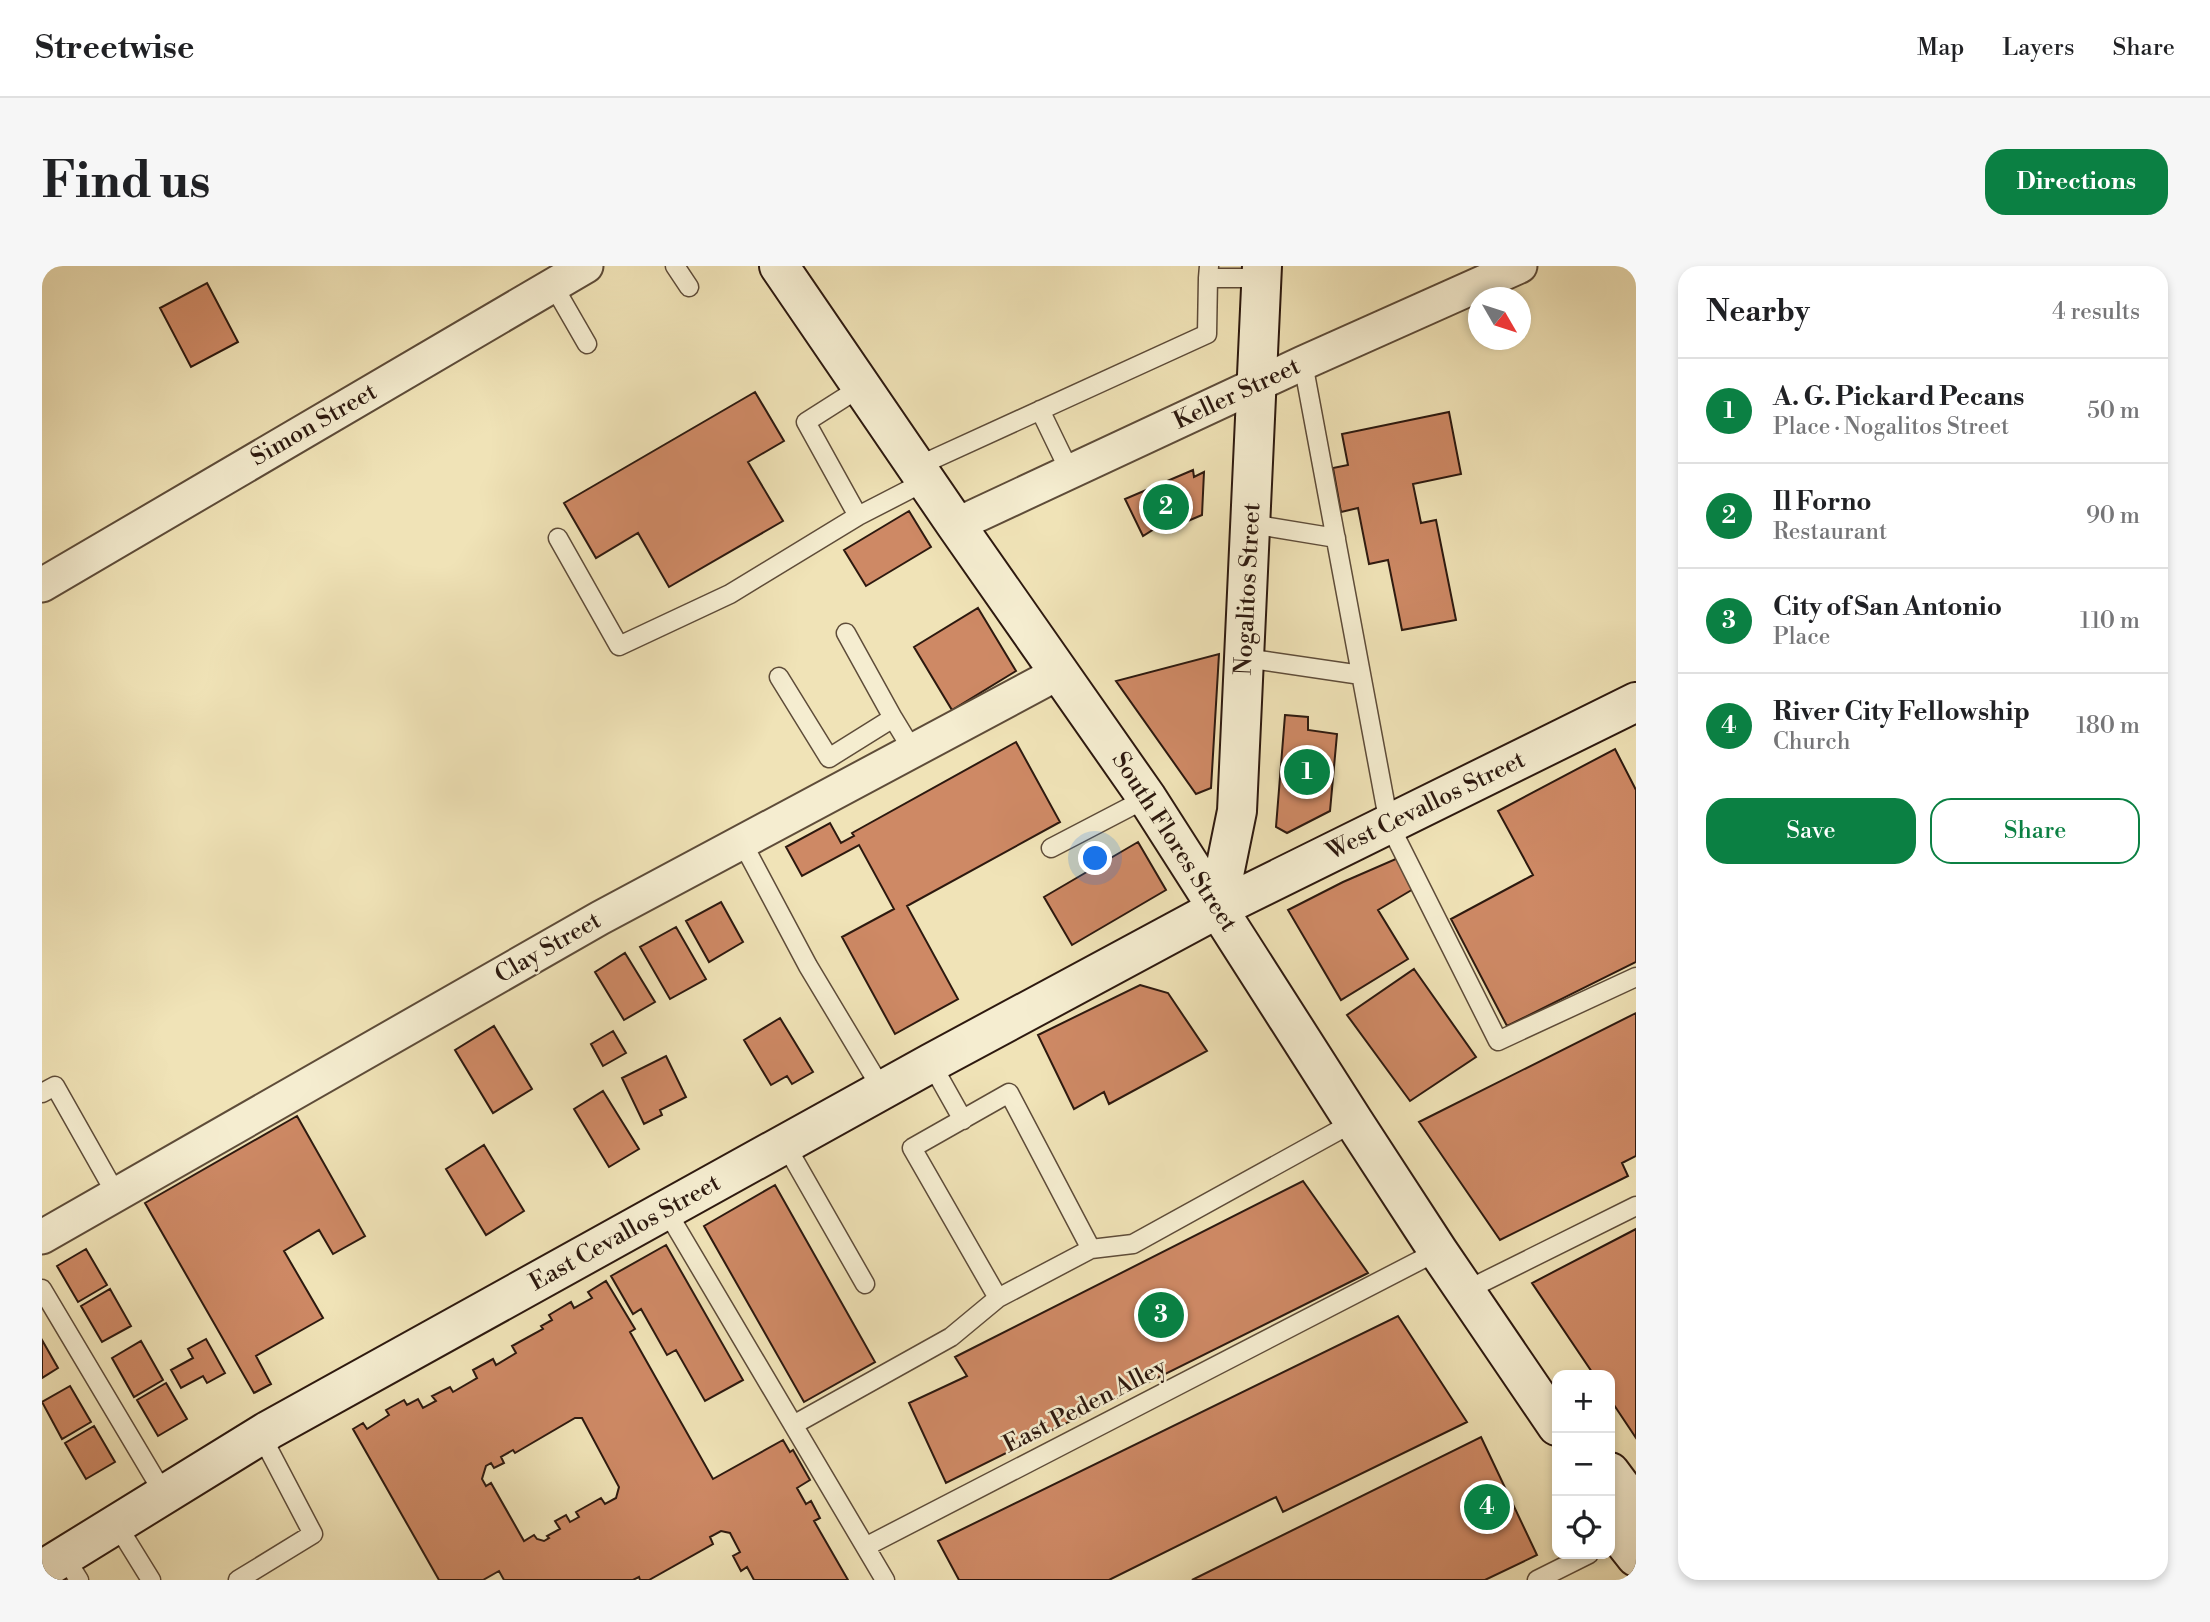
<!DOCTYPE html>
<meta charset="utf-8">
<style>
body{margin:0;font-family:"Libre Bodoni",serif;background:#f6f6f6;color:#202124}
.controls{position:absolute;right:21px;bottom:21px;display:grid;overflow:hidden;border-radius:14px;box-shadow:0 4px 10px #0003}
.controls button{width:63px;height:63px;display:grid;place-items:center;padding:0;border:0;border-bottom:2px solid #e0e0e0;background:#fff;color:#202124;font:35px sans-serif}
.compass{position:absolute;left:1426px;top:21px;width:63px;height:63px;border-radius:50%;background:#fff;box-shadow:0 4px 10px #0003;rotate:129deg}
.you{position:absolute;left:1054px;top:593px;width:24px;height:24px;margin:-18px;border:5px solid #fff;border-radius:50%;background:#1a73e8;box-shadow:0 0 0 10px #1a73e833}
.badge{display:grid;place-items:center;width:46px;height:46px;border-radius:50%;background:#0b8043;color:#fff;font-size:23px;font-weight:700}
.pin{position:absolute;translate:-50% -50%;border:4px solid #fff;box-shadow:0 2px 7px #0006}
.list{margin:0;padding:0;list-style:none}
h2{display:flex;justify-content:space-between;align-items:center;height:91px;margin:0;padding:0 28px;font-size:30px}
h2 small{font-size:23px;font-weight:400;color:#757577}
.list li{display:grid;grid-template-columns:46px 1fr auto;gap:21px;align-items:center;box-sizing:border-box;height:105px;padding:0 28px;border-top:2px solid #e0e0e0}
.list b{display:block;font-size:26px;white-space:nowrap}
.list p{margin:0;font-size:23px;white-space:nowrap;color:#757577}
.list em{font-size:23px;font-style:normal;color:#757577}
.actions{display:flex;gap:14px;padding:21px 28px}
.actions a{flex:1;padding:16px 0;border:2px solid #0b8043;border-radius:21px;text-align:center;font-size:24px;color:#0b8043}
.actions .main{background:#0b8043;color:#fff}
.icon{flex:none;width:38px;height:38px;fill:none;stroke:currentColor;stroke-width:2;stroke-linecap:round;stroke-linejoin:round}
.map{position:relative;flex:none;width:1594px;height:1314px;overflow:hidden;border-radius:21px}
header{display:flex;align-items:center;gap:42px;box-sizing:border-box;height:98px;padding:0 35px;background:#fff;border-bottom:2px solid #e0e0e0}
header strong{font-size:33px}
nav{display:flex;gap:38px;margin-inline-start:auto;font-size:24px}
.intro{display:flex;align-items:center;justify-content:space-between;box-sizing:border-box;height:168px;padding:0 42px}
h1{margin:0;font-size:49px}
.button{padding:18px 32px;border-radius:21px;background:#0b8043;color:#fff;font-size:24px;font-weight:700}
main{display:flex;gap:42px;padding:0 42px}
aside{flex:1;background:#fff;border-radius:21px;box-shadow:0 4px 10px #0003}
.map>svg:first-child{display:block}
.building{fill:#ce8965;stroke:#2d190f;stroke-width:2;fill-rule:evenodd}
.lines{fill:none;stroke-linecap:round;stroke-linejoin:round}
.lane-casing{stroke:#5e4c39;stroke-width:21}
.street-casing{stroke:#5e4c39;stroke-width:37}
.secondary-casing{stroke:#2d190f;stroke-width:42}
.lane{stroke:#f5edd0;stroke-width:18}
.street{stroke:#f5edd0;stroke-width:33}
.secondary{stroke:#f5edd0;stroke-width:38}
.labels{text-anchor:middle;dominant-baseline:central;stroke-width:5;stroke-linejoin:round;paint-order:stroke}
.street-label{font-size:24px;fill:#2d190f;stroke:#f5edd0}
</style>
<header>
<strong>Streetwise</strong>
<nav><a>Map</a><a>Layers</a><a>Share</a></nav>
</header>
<div class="intro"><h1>Find us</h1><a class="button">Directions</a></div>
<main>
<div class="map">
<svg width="1594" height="1314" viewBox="0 0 1594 1314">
<rect width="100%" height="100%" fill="#f0e3b7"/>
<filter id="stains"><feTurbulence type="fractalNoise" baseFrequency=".00286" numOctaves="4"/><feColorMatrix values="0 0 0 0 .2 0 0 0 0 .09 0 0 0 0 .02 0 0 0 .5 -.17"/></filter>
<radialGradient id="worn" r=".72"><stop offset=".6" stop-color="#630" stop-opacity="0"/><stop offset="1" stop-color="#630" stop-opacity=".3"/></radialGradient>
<path class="building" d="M165,17L196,76L149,101L118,42Z
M713,126L742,175L706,196L741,255L627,321L596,267L554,292L522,237Z
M1407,146L1419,208L1371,218L1379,257L1394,254L1414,354L1360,364L1346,294L1327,298L1316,242L1299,246L1291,202L1306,199L1300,168Z
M1151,204L1152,211L1162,206L1160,249L1120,266L1117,260L1101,270L1083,233Z
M867,245L889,281L824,320L802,284Z
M936,342L974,405L910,444L872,381Z
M1177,388L1169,522L1154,528L1074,415Z
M1243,449L1266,451V464L1295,468L1288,545L1245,567L1234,561Z
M974,476L1018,556L865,640L916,733L853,768L800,671L852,643L817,579L760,610L744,581L788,557L799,577L812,570L810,567Z
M1573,483L1594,524V696L1465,760L1409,653L1491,609L1456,545Z
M1096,576L1124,624L1030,679L1002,631Z
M1356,592L1373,622L1336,644L1366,693L1299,734L1246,644L1301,616Z
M679,636L701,676L667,696L644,655Z
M634,661L664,713L628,733L598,681Z
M583,687L613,736L582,754L553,706Z
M1372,703L1434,791L1368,835L1305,749Z
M1098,719L1126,727L1165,785L1067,838L1062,826L1032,843L996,769Z
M1594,747V890L1580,897L1586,910L1458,974L1377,856Z
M738,752L771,806L750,818L745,810L729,819L702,774Z
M452,760L490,823L451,847L413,784Z
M571,765L584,787L561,800L549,778Z
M624,790L644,831L618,844L620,849L602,858L580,812Z
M561,825L597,883L567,901L532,843Z
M255,850L323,970L291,988L277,964L242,985L281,1052L214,1090L229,1118L212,1127L103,937Z
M442,879L482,945L444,969L404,903Z
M1261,915L1326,1007L904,1217L867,1137L925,1110L913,1091Z
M733,919L833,1096L762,1136L662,960Z
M1594,963V1172L1568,1133V1109H1552L1490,1017Z
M624,979L701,1114L663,1135L634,1084L625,1089L599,1043L591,1048L569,1010Z
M44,983L65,1019L36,1036L15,1000Z
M564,1015L593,1063L588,1066L671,1213L741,1174L748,1186L751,1184L768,1214L755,1222L764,1238L769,1235L778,1252L772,1255L806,1314H712L705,1301L699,1305L691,1290L698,1286L688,1267L679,1265L668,1271L671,1278L607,1314H598L597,1311L591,1314H462L457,1305L441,1314H397L311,1163L321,1157L325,1163L347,1149L344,1144L362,1134L365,1139L376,1133L381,1142L394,1135L390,1130L408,1121L411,1126L435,1112L431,1104L451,1093L454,1099L474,1087L470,1080L501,1063L499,1060L510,1054L507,1049L529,1036L532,1042L550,1032L546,1026ZM533,1152H540L577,1221L574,1232L563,1238L559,1232L534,1246L537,1251L528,1256L524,1249L513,1255L518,1263L505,1270L507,1272L502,1275L495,1273L492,1269L482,1275L449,1217L444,1220L440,1213L444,1200L449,1197L452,1202L462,1197L459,1191L471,1184L473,1187Z
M68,1023L89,1060L60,1076L39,1040Z
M1356,1050L1425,1156L1241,1246L1234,1231L1067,1314H917L896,1275Z
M164,1073L183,1107L165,1117L161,1110L139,1122L129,1104L151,1092L146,1083Z
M0,1074L16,1102L0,1112Z
M99,1075L121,1114L92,1131L70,1092Z
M124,1117L145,1153L116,1170L95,1134Z
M28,1120L49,1156L20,1173L0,1136Z
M52,1160L73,1196L44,1213L23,1177Z
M1439,1171L1495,1289L1443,1314H1150Z"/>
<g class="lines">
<g class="lane-casing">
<path id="lane" d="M633,0L647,21
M1167,0L1166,12H1220
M511,19L545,78
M1261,97L1347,558L1456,775L1594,711
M819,121L764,156L816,250L884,215
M998,144L1028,206
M874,201L1165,68L1166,12
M1209,258L1294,272
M516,272L577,380L688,328L816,250
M804,367L851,452
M1203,392L1319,409
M737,411L787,492L851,452L871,485
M700,576L766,700L841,825
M1009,582L1105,532
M889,797L921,854
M0,827L13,820L74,928
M743,878L823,1018
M624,944L843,1314
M0,1023L122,1228
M1423,1025L1594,940
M956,1032L870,882L967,827L1049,983
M753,1158L909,1071L956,1032L1049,983L1091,978L1312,856
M75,1259L109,1314
M825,1280L1396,985
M22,1290L37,1314
M196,1314L271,1268L219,1169
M1495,1314L1547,1288"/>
</g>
<g class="street-casing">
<path id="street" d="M914,259L1261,97L1478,0
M0,319L544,0
M0,971L558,652L1018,406"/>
</g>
<g class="secondary-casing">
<path id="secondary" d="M737,0L914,259L1105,532L1312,856L1396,985L1515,1160
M1175,643L1195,545L1220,0
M1568,1206L1594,1241
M1568,1258L1594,1291
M0,1304L227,1164L889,797L1175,643L1594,436"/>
</g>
<use href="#lane" class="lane"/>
<use href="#street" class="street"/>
<use href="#secondary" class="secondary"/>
</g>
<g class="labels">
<g class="street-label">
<text transform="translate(1195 128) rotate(-25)">Keller Street</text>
<text transform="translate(272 159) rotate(-30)">Simon Street</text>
<text transform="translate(1206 323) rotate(-87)">Nogalitos Street</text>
<text transform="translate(1384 540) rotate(-26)">West Cevallos Street</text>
<text transform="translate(1132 576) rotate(57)">South Flores Street</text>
<text transform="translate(506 682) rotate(-30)">Clay Street</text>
<text transform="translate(583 967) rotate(-29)">East Cevallos Street</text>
<text transform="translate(1043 1140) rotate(-27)">East Peden Alley</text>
</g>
</g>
<rect width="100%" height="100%" filter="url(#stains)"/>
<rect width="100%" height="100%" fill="url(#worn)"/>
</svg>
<div class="controls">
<button>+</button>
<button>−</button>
<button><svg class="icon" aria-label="locate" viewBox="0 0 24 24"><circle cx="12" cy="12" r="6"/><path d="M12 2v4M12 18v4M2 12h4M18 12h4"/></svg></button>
</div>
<svg class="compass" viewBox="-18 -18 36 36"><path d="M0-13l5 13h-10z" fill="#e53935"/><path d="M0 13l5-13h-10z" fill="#757577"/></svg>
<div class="you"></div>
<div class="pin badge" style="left:1265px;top:506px">1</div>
<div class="pin badge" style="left:1124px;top:241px">2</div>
<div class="pin badge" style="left:1119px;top:1049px">3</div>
<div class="pin badge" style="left:1445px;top:1241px">4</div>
</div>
<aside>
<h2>Nearby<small>4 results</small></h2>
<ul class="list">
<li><span class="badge">1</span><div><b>A. G. Pickard Pecans</b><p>Place · Nogalitos Street</p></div><em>50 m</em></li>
<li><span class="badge">2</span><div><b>Il Forno</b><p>Restaurant</p></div><em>90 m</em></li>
<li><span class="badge">3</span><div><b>City of San Antonio</b><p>Place</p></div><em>110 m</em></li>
<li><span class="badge">4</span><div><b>River City Fellowship</b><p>Church</p></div><em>180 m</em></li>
</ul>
<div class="actions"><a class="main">Save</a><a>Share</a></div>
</aside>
</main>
